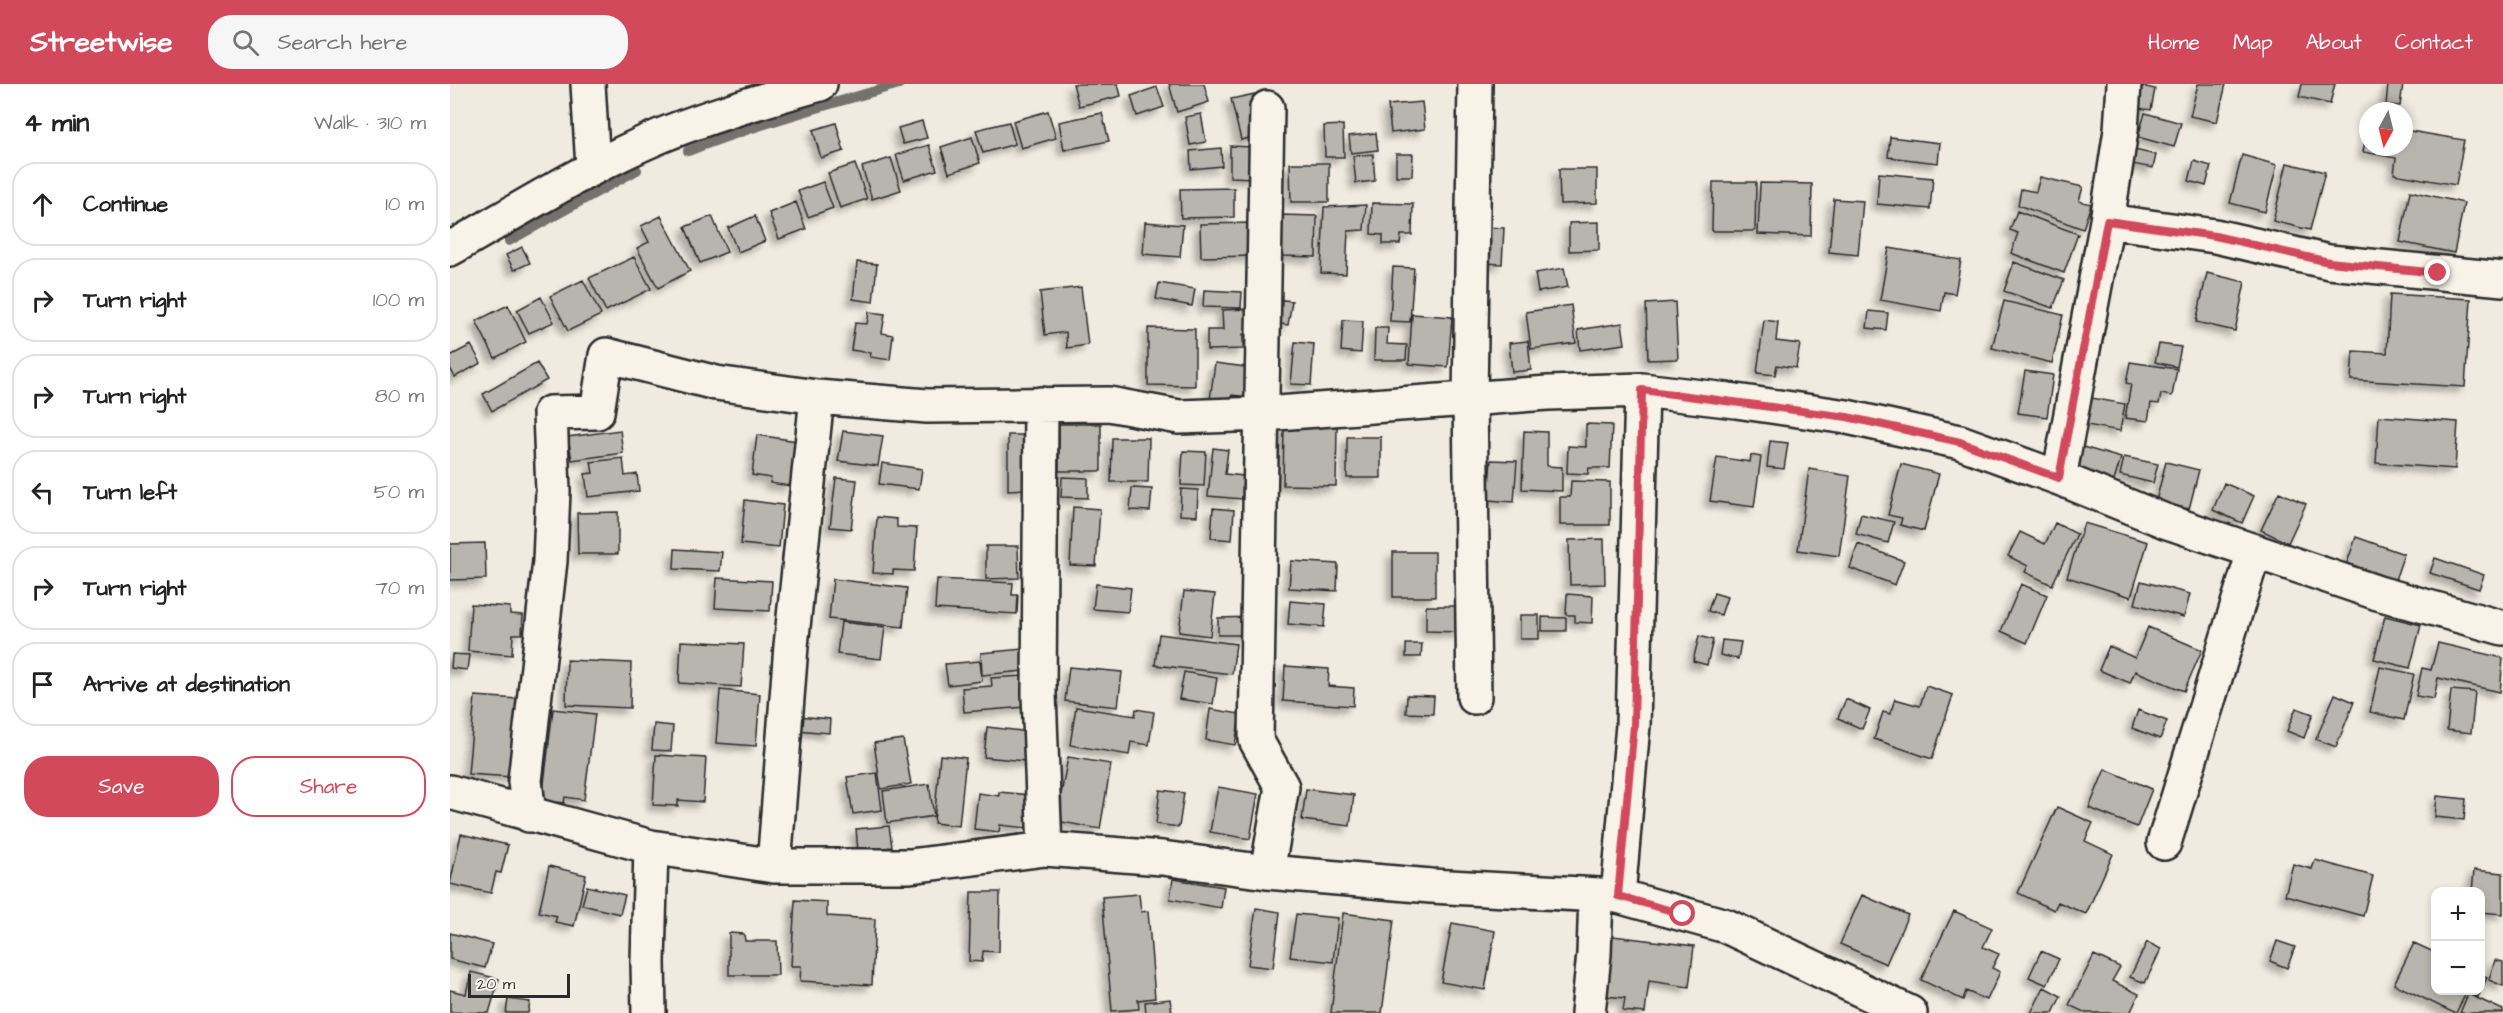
<!DOCTYPE html>
<meta charset="utf-8">
<style>
body{margin:0;font-family:"Architects Daughter",sans-serif;background:#f6f6f6;color:#222}
.controls{position:absolute;right:18px;bottom:18px;display:grid;overflow:hidden;border-radius:12px;box-shadow:0 3px 9px #0003}
.controls button{width:54px;height:54px;display:grid;place-items:center;padding:0;border:0;border-bottom:2px solid #e0e0e0;background:#fff;color:#222;font:30px sans-serif}
.compass{position:absolute;left:1909px;top:18px;width:54px;height:54px;border-radius:50%;background:#fff;box-shadow:0 3px 9px #0003;rotate:187deg}
.scale{position:absolute;left:18px;bottom:15px;width:102px;box-sizing:border-box;padding-left:6px;border:3px solid #2b2b2b;border-top:0;font-size:16px;line-height:21px;white-space:nowrap;color:#2b2b2b;-webkit-text-stroke:4px #f7f3e8;paint-order:stroke}
.stop{position:absolute;width:18px;height:18px;margin:-14px;border:4px solid #d1495b;border-radius:50%;background:#fff}
.stop.end{background:#d1495b;border-color:#fff;box-shadow:0 2px 6px #0008}
.list{margin:0;padding:0;list-style:none}
h2{display:flex;justify-content:space-between;align-items:center;height:78px;margin:0;padding:0 24px;font-size:26px}
h2 small{font-size:20px;font-weight:400;color:#767676}
.list li{display:grid;grid-template-columns:39px 1fr auto;gap:18px;align-items:center;box-sizing:border-box;height:84px;margin:0 12px 12px;padding:0 12px;border:2px solid #e0e0e0;border-radius:24px}
.list b{display:block;font-size:22px;white-space:nowrap}
.list em{font-size:20px;font-style:normal;color:#767676}
.actions{display:flex;gap:12px;padding:18px 24px}
.actions a{flex:1;padding:14px 0;border:2px solid #d1495b;border-radius:24px;text-align:center;font-size:21px;color:#d1495b}
.actions .main{background:#d1495b;color:#fff}
.icon{flex:none;width:33px;height:33px;fill:none;stroke:currentColor;stroke-width:2;stroke-linecap:round;stroke-linejoin:round}
.map{position:relative;flex:none;width:2053px;height:929px;overflow:hidden}
header{display:flex;align-items:center;gap:36px;box-sizing:border-box;height:84px;padding:0 30px;background:#d1495b;color:#fff}
header strong{font-size:28px}
nav{display:flex;gap:33px;margin-inline-start:auto;font-size:21px}
.search{width:420px;height:54px;background:#f6f6f6;display:flex;align-items:center;gap:15px;box-sizing:border-box;padding:0 21px;border-radius:24px;color:#767676;font-size:22px}
main{display:flex}
aside{flex:1;background:#fff}
.map>svg:first-child{display:block}
.lines{fill:none;stroke-linecap:round;stroke-linejoin:round}
.stream{stroke:#74726e;stroke-width:10}
.building{fill:#b8b5ae;stroke:#2b2b2b;stroke-width:1.5;filter:url(#shadow)}
.minor-casing{stroke:#2b2b2b;stroke-width:38}
.minor{stroke:#f7f3e8;stroke-width:33}
.route{stroke:#d1495b;stroke-width:8}
</style>
<header>
<strong>Streetwise</strong>
<div class="search"><svg class="icon" aria-label="search" viewBox="0 0 24 24"><circle cx="10" cy="10" r="6"/><path d="M15 15l6 6"/></svg>Search here</div>
<nav><a>Home</a><a>Map</a><a>About</a><a>Contact</a></nav>
</header>
<main>
<aside>
<h2>4 min<small>Walk · 310 m</small></h2>
<ul class="list">
<li><svg class="icon" aria-label="ahead" viewBox="0 0 24 24"><path d="M12 20V5M6 11l6-6 6 6"/></svg><div><b>Continue</b></div><em>10 m</em></li>
<li><svg class="icon" aria-label="right" viewBox="0 0 24 24"><path d="M7 20v-9h11M14 6l5 5-5 5"/></svg><div><b>Turn right</b></div><em>100 m</em></li>
<li><svg class="icon" aria-label="right" viewBox="0 0 24 24"><path d="M7 20v-9h11M14 6l5 5-5 5"/></svg><div><b>Turn right</b></div><em>80 m</em></li>
<li><svg class="icon" aria-label="left" viewBox="0 0 24 24"><path d="M17 20v-9H6M10 6l-5 5 5 5"/></svg><div><b>Turn left</b></div><em>50 m</em></li>
<li><svg class="icon" aria-label="right" viewBox="0 0 24 24"><path d="M7 20v-9h11M14 6l5 5-5 5"/></svg><div><b>Turn right</b></div><em>70 m</em></li>
<li><svg class="icon" aria-label="arrive" viewBox="0 0 24 24"><path d="M6 21V4h12l-3 4 3 4H6"/></svg><div><b>Arrive at destination</b></div></li>
</ul>
<div class="actions"><a class="main">Save</a><a>Share</a></div>
</aside>
<div class="map">
<svg width="2053" height="929" viewBox="0 0 2053 929">
<defs>
<filter id="shadow"><feDropShadow dx="-5.5" dy="5.5" stdDeviation="3" flood-color="#0004"/></filter>
</defs>
<rect width="100%" height="100%" fill="#efebe0"/>
<filter id="ink" filterUnits="userSpaceOnUse"><feTurbulence type="fractalNoise" baseFrequency=".0167" numOctaves="2"/><feDisplacementMap in="SourceGraphic" scale="12" xChannelSelector="R" yChannelSelector="G"/><feConvolveMatrix kernelMatrix="1 2 1 2 8 2 1 2 1" color-interpolation-filters="sRGB"/></filter>
<g filter="url(#ink)">
<g class="lines">
<path class="stream" d="M238,67C307,40 378,21 449,0
M59,157L187,86"/>
</g>
<path class="building" d="M623,0H668L671,12L629,22Z
M719,0H754L759,18L727,28Z
M1748,0H1776L1767,38L1740,32Z
M1852,0H1885L1880,20L1849,13Z
M1938,0H1953L1950,22L1936,21Z
M1692,2L1705,5L1701,26L1688,24Z
M707,3L714,23L687,32L681,12Z
M805,10L815,50L791,56L781,15Z
M972,18L975,45L941,49L938,21Z
M598,27L606,54L571,64L563,37Z
M652,29L659,57L614,66L609,38Z
M1695,29L1731,39L1724,63L1688,53Z
M751,30L756,58L740,61L735,33Z
M472,37L477,54L453,60L448,44Z
M559,38L565,60L533,69L526,46Z
M386,39L394,67L371,74L363,46Z
M1918,40V63H1954V46L2014,56L2006,101L1944,90L1946,74L1913,68Z
M893,41L894,73H875L874,42Z
M926,49L928,66L901,69L899,52Z
M522,53L530,79L499,89L491,63Z
M1440,53L1490,59L1488,79L1438,73Z
M479,61L487,86L454,96L446,71Z
M780,62L803,63V94L780,93Z
M771,64L772,82L741,85L740,67Z
M1685,66L1706,71L1703,84L1682,80Z
M923,70L925,97L906,99L903,72Z
M946,70H963L962,92H946Z
M1792,71L1827,81L1815,128L1780,119Z
M441,74L451,106L422,115L412,83Z
M1744,77L1761,82L1756,102L1739,97Z
M840,79H879V118H841Z
M1837,79L1875,88L1860,146L1823,137Z
M405,80L417,115L390,124L378,89Z
M1109,85H1147V119L1110,120Z
M1429,89L1483,94L1480,125L1427,120Z
M1590,93L1633,103L1629,117L1641,120L1633,145L1568,121L1571,105L1586,108Z
M373,98L383,124L358,133L348,107Z
M1263,98H1306L1305,147H1262Z
M1310,99L1362,100L1361,152L1308,150Z
M784,104V133L731,134L730,105Z
M1960,107L2014,119L2004,169L1950,158Z
M1384,115L1413,117L1408,171L1379,168Z
M346,118L356,145L329,155L319,129Z
M922,119L963,120L962,151H951L950,160H933V151L921,150Z
M916,121L914,146L898,147L896,190L871,189L874,123Z
M1567,127L1628,150L1614,189L1561,169L1568,149L1560,146Z
M831,131L867,132L866,173L831,172Z
M211,132L240,187L208,204L187,164L199,158L191,142Z
M262,132L277,168L250,179L235,143Z
M305,132L315,157L288,168L278,144Z
M695,138L733,141L730,173L693,170Z
M1149,138V166L1119,167V139Z
M805,139L806,172L751,173L750,140Z
M1034,143L1054,144L1052,180L1032,179Z
M72,163L80,179L64,186L56,171Z
M1439,164L1511,176L1505,210L1494,208L1491,227L1430,216Z
M184,173L201,205L156,227L139,194Z
M407,178L427,180L423,218L403,215Z
M1564,178L1614,196L1603,224L1554,207Z
M943,183L964,184L960,238L940,237Z
M1114,184L1118,203L1088,208L1085,189Z
M1757,189L1795,198L1785,247L1746,238Z
M133,196L151,231L118,247L100,212Z
M709,199L745,205L742,222L706,215Z
M631,203L638,261L617,264L616,248L595,251L590,208Z
M754,206L792,208L791,224L753,223Z
M1940,210L2021,215L2015,303L1901,296L1903,267L1937,269Z
M91,213L104,238L79,249L67,226Z
M825,215L842,217L838,241L821,239Z
M1554,217L1613,231L1602,279L1542,264Z
M1225,218L1228,275L1198,276L1196,220Z
M58,221L76,258L45,274L26,237Z
M1121,221L1126,259L1081,265L1076,228Z
M801,225L802,250H793V265L757,266V246H773L772,226Z
M1419,227L1438,229L1436,246L1417,244Z
M419,228L435,230L432,249L443,251L440,276L420,273L421,269L401,266L405,239L417,240Z
M962,230L1002,233L998,283L959,280Z
M893,236L913,237L911,269L891,267Z
M1314,236L1328,238L1326,257L1350,260L1346,284L1327,281L1325,291L1307,289Z
M1172,239L1175,260L1130,266L1128,246Z
M698,244L745,245V302L698,301Z
M925,244H938L937,260L957,261L956,276H924Z
M1078,257L1081,286L1062,288L1059,259Z
M845,258L864,260L861,301L841,300Z
M1709,260L1731,263L1727,283L1705,278Z
M21,261L31,279L5,293L0,284V272Z
M1680,278L1727,285L1722,312L1711,310L1709,320L1701,319L1698,337L1675,334L1681,300L1676,299Z
M87,279L97,296L42,327L33,310Z
M765,279L803,284L799,313L782,311L781,319L760,316Z
M1575,287L1603,291L1597,333L1568,329Z
M1636,313L1675,320L1670,347L1631,340Z
M1929,332L2008,338L2005,385L1926,379Z
M609,340H651V387H609Z
M1136,340L1162,341L1160,384H1139L1138,390L1117,389L1118,362L1136,363Z
M834,343H887L886,402L833,401Z
M170,346L173,369L122,376L118,353Z
M393,347L433,352L428,382L388,377Z
M1074,347L1097,348V382L1112,383V407L1072,405Z
M307,351L347,357L340,402L320,399L321,394L302,391Z
M558,351H576L577,405L558,406Z
M897,353H931V394H897Z
M662,354H699L698,398H661Z
M1320,357L1338,359L1334,385L1317,383Z
M1626,361L1671,374L1663,400L1618,387Z
M763,364L778,366L775,390L794,392L792,415L758,412Z
M733,367L756,368L754,402L731,401Z
M1301,371L1311,373L1304,423L1260,417L1267,373L1300,378Z
M1674,373L1708,380L1703,399L1670,391Z
M173,374L175,392L187,390L189,407L138,413L135,390L143,389L141,378Z
M1041,376L1067,377L1064,418L1038,416Z
M1716,378L1749,386L1739,425L1706,417Z
M432,379L472,385L469,405L429,400Z
M1451,380L1489,390L1474,447L1450,441L1452,434L1438,431Z
M1359,385L1400,392L1389,472L1348,466Z
M612,393L638,394V414L611,413Z
M386,394L407,396L401,445L380,443Z
M1121,397L1160,398V441H1110V413H1120Z
M1774,399L1804,412L1792,439L1763,426Z
M682,404L702,405L700,427L680,426Z
M731,405L748,406L747,432L730,431Z
M1829,408L1856,420L1838,459L1811,446Z
M295,416L333,421L329,464L291,460Z
M623,423L650,425L646,482L620,481Z
M763,424L784,426L782,456L761,454Z
M168,428V470H128L127,429Z
M1411,430L1444,438L1438,459L1406,450Z
M427,433L447,435V443L467,444L464,487L443,486V490L423,489Z
M1605,439L1627,450L1602,501L1575,488L1578,482L1558,472L1570,448L1595,460Z
M1634,439L1698,458L1681,513L1617,493Z
M1906,453L1954,470L1945,496L1897,479Z
M1154,455L1155,500L1120,501L1119,456Z
M35,459L36,495L0,496V460Z
M1408,460L1454,477L1445,501L1400,484Z
M536,462H568L569,494L536,495Z
M225,465L272,468L270,487L224,485Z
M943,468H985V513H943Z
M1985,474L2034,491L2029,505L1980,489Z
M841,477L888,480L887,507L839,504Z
M267,494L322,497L320,527L265,524Z
M383,495L457,504L453,543L379,535Z
M487,495L563,499L562,511H568L567,530L485,525Z
M1691,497L1740,510L1734,533L1685,520Z
M646,500L681,504L678,528L643,525Z
M1571,500L1597,511L1577,559L1551,547Z
M734,507L765,510L760,552L729,548Z
M1264,509L1277,513L1271,531L1258,527Z
M1117,510L1143,512L1142,539L1125,538V531H1116Z
M840,517L876,520L874,543L838,540Z
M21,520L60,523V530L73,531L72,550H63L62,571L18,567Z
M976,522H1010V548L976,547Z
M1070,531H1089V555H1070Z
M1935,532L1971,541L1960,584L1924,575Z
M802,533V551H768V534Z
M1092,533L1116,534V547H1092Z
M391,538L435,543L431,575L387,570Z
M1698,543L1752,566L1734,607L1685,587L1680,599L1649,586L1659,562L1685,574Z
M709,550L786,560L782,590L705,581Z
M1249,552L1263,556L1257,581L1243,577Z
M1272,556L1291,558L1288,575L1270,571Z
M231,557L294,560L291,603L229,599Z
M1988,559L2053,574L2050,608L1988,594L1984,615L1966,612L1972,584L1981,586Z
M956,560H972L971,573H956Z
M573,565L574,587L532,591L531,569Z
M2,570L19,571L17,586L1,584Z
M117,576L181,579L180,624L116,621Z
M530,577L532,597L498,601L495,580Z
M835,582L879,585L878,602L904,604L903,622L833,617Z
M619,583L672,588L668,623L615,617Z
M1930,583L1964,590L1954,636L1920,628Z
M734,588L767,594L763,620L729,615Z
M574,592L576,623L514,628L512,604L542,602L541,594Z
M1476,602L1503,611L1482,675L1424,655L1433,628L1440,630L1445,615L1470,622Z
M270,606L310,610L306,662L266,659Z
M2001,606L2025,608L2021,649L1997,646Z
M1885,610L1904,618L1886,663L1866,655Z
M957,611L984,612L983,630L956,629Z
M25,612L68,615L62,693L18,690Z
M1396,615L1420,626L1412,645L1388,634Z
M626,623L685,632L686,625L704,628L699,661L681,658L679,671L620,661Z
M1846,624L1863,630L1854,654L1837,647Z
M103,625L145,630L134,716L115,713L114,719L92,716Z
M760,625L790,630L785,661L756,656Z
M1688,626L1717,637L1710,655L1682,644Z
M348,632L380,635L379,649L347,646Z
M204,640L223,642L221,667L202,666Z
M537,643L589,649L586,678L534,673Z
M453,655L461,700L431,705L424,659Z
M206,671L256,674L253,718L228,716V722L203,721Z
M490,671L516,674L509,742L484,739Z
M618,673L661,680L650,745L606,737Z
M1655,685L1702,705L1687,743L1639,724Z
M427,689L432,726L403,730L397,693Z
M479,700L484,732L437,739L433,707Z
M768,703L808,710L800,755L760,748Z
M856,705L904,711L900,742L852,736Z
M710,706L734,709L729,743L706,740Z
M549,708L581,711L577,744L550,741L549,748L524,745L528,709L549,712Z
M1987,712L2016,715L2014,736L1985,733Z
M1607,723L1643,739L1635,757L1663,770L1636,830L1608,818L1604,826L1568,809Z
M439,742L442,763L408,767L406,745Z
M11,750L58,761L51,789L46,788L41,809L0,800Z
M1865,776L1923,792L1913,832L1835,811L1843,780L1862,785Z
M99,782L136,791L124,842L105,838L107,832L89,828Z
M2024,786L2053,789V830L2030,828V808H2022Z
M723,795L774,803L771,824L720,815Z
M137,802L175,811L170,830L132,821Z
M521,808H550L549,868L533,867L532,878L519,877Z
M689,810L691,828L698,827L705,914L688,916L689,925L662,927L652,813Z
M1412,811L1458,831L1436,880L1390,860Z
M345,816L377,818V832L425,835L422,901L350,897L351,882H341Z
M806,824L830,828L823,884L798,881Z
M1504,827L1542,844L1533,863L1549,870L1542,884L1550,888L1537,916L1516,907L1513,916L1471,896Z
M893,829L944,836L932,929H881Z
M846,830L888,834L883,878L840,873Z
M1002,839L1045,847L1035,906L991,898Z
M0,849L42,860L35,884L0,875Z
M279,849L294,850L295,857H327L328,891H279Z
M1163,852L1244,862L1239,903L1199,897L1195,929L1173,927L1175,914L1155,912Z
M1827,857L1845,863L1837,884L1820,877Z
M1697,858L1711,865L1695,899L1680,893Z
M1964,859L1986,869V906H2030V891L2037,894L2028,913L2017,907L2006,929H2004L1944,900Z
M1591,867L1609,875L1597,901L1579,893Z
M1644,871L1670,883L1662,897L1689,910L1680,929H1636L1619,921Z
M2045,876L2053,878V902L2039,896Z
M21,888L49,895L39,929L0,928V906L16,910Z
M1594,903L1611,912L1603,929H1581Z
M2018,910L2053,926V929H2010Z
M58,915L80,918L78,929H56Z
M720,915L722,929H696L695,918Z"/>
<g class="lines">
<g class="minor-casing">
<path id="minor" d="M138,0L143,84
M817,24L806,656L832,703L817,788
M1657,137L1765,152L1879,178L2053,195
M0,165C69,126 137,83 210,52C261,31 316,15 370,0
M591,320L589,610L595,765
M1609,394L1657,137L1671,46L1674,0
M1024,613L1020,314L1025,0
M0,708L201,763L324,782H460L595,765L712,774L817,788L981,802L1168,812L1276,842L1460,929
M79,731L75,697L100,477L103,407L100,329L147,328L156,271L266,299L367,313L477,322L659,320L729,333L813,330L1098,309L1192,306L1286,317L1397,333L1510,358L1609,394L1715,437L1928,509L2053,544
M1714,759L1804,468
M324,782L341,562L367,313
M1168,812L1183,641L1192,306
M199,929L198,878L201,763
M1138,929L1144,870L1146,811"/>
</g>
<use href="#minor" class="minor"/>
</g>
</g>
<g class="lines" filter="url(#ink)">
<path class="route" d="M1233,830L1168,812L1184,641L1192,306L1397,333L1510,358L1609,394L1657,137L1765,152L1879,178L1988,189"/>
</g>
</svg>
<div class="controls">
<button>+</button>
<button>−</button>
</div>
<svg class="compass" viewBox="-18 -18 36 36"><path d="M0-13l5 13h-10z" fill="#e53935"/><path d="M0 13l5-13h-10z" fill="#767676"/></svg>
<div class="scale">20 m</div>
<div class="stop" style="left:1233px;top:830px"></div>
<div class="stop end" style="left:1988px;top:189px"></div>
</div>
</main>
